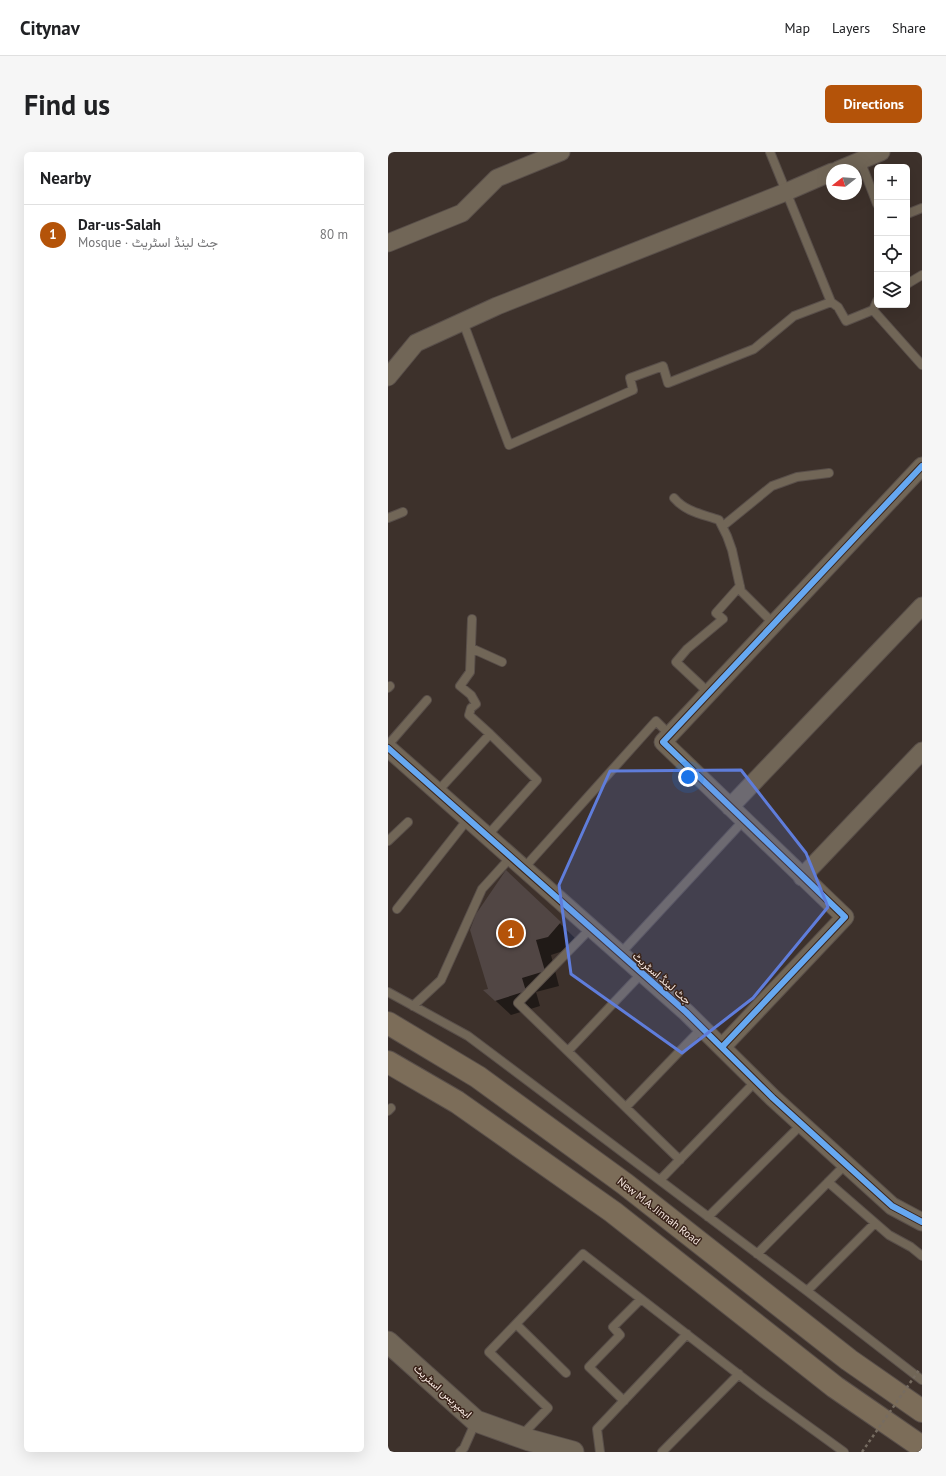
<!DOCTYPE html>
<meta charset="utf-8">
<style>
body{margin:0;font-family:"PT Sans",Vazirmatn,sans-serif;background:#f6f6f6;color:#202124}
.controls{position:absolute;right:12px;top:12px;display:grid;overflow:hidden;border-radius:6px;box-shadow:0 4px 16px #0002}
.controls button{width:36px;height:36px;display:grid;place-items:center;padding:0;border:0;border-bottom:1px solid #e0e0e0;background:#fff;color:#202124;font:20px sans-serif}
.compass{position:absolute;left:438px;top:12px;width:36px;height:36px;border-radius:50%;background:#fff;box-shadow:0 4px 16px #0002;rotate:253deg}
.you{position:absolute;left:300px;top:625px;width:14px;height:14px;margin:-10px;border:3px solid #fff;border-radius:50%;background:#1a73e8;box-shadow:0 0 0 6px #1a73e833}
.badge{display:grid;place-items:center;width:26px;height:26px;border-radius:50%;background:#b45309;color:#fff;font-size:13px;font-weight:700}
.pin{position:absolute;translate:-50% -50%;border:2px solid #fff;box-shadow:0 1px 4px #0006}
.list{margin:0;padding:0;list-style:none}
h2{display:flex;justify-content:space-between;align-items:center;height:52px;margin:0;padding:0 16px;font-size:17px}
h2 small{font-size:13px;font-weight:400;color:#757577}
.list li{display:grid;grid-template-columns:26px 1fr auto;gap:12px;align-items:center;box-sizing:border-box;height:60px;padding:0 16px;border-top:1px solid #e0e0e0}
.list b{display:block;font-size:15px;white-space:nowrap}
.list p{margin:0;font-size:13px;white-space:nowrap;color:#757577}
.list em{font-size:13px;font-style:normal;color:#757577}
.icon{flex:none;width:22px;height:22px;fill:none;stroke:currentColor;stroke-width:2;stroke-linecap:round;stroke-linejoin:round}
.map{position:relative;flex:none;width:534px;height:1300px;overflow:hidden;border-radius:6px}
header{display:flex;align-items:center;gap:24px;box-sizing:border-box;height:56px;padding:0 20px;background:#fff;border-bottom:1px solid #e0e0e0}
header strong{font-size:19px}
nav{display:flex;gap:22px;margin-inline-start:auto;font-size:14px}
.intro{display:flex;align-items:center;justify-content:space-between;box-sizing:border-box;height:96px;padding:0 24px}
h1{margin:0;font-size:28px}
.button{padding:10px 18px;border-radius:6px;background:#b45309;color:#fff;font-size:14px;font-weight:700}
main{display:flex;gap:24px;padding:0 24px}
aside{flex:1;background:#fff;border-radius:6px;box-shadow:0 4px 16px #0002}
.map>svg:first-child{display:block}
.shadow{fill:#0007}
.building{fill:#514644}
.lines{fill:none;stroke-linecap:round;stroke-linejoin:round}
.service-casing{stroke:#594f4a;stroke-width:10}
.minor-casing{stroke:#594f4a;stroke-width:19}
.tertiary-casing{stroke:#594f4a;stroke-width:23}
.primary-casing{stroke:#594f4a;stroke-width:24}
.service{stroke:#716657;stroke-width:8}
.minor{stroke:#716657;stroke-width:17}
.tertiary{stroke:#716657;stroke-width:21}
.primary{stroke:#7c6d59;stroke-width:22}
.path-bridge{stroke:#766c61;stroke-width:2.5;stroke-dasharray:3 3;stroke-linecap:butt}
.cycleway-casing{stroke:#3a241a;stroke-width:8}
.cycleway{stroke:#66a8f1;stroke-width:6}
.marked{fill:#5f7ddb;fill-opacity:0.2;stroke:#5f7ddb;stroke-width:3;stroke-linejoin:round}
.labels{text-anchor:middle;dominant-baseline:central;stroke-width:3;stroke-linejoin:round;paint-order:stroke}
.street-label{font-size:11px;fill:#f9eae3;stroke:#3a241a}
</style>
<header>
<strong>Citynav</strong>
<nav><a>Map</a><a>Layers</a><a>Share</a></nav>
</header>
<div class="intro"><h1>Find us</h1><a class="button">Directions</a></div>
<main>
<aside>
<h2>Nearby<small></small></h2>
<ul class="list">
<li><span class="badge">1</span><div><b>Dar-us-Salah</b><p>Mosque · جٹ لینڈ اسٹریٹ</p></div><em>80 m</em></li>
</ul>
</aside>
<div class="map">
<svg width="534" height="1300" viewBox="0 0 534 1300">
<rect width="100%" height="100%" fill="#3d312b"/>
<path class="shadow" d="M118,720L187,786L175,799L163,803L171,834L148,840L152,854L123,863L97,839L101,838Z"/>
<path class="building" d="M118,718L173,770L160,785L148,788L157,819L134,826L138,839L107,849L95,838L100,837L82,778L88,762Z"/>
<g class="lines">
<g class="service-casing">
<path id="service" d="M382,0L443,150L450,155L458,169L485,158L534,213
M472,8L489,52
M519,62L534,56
M519,132L534,123
M485,158L489,149
M75,170L121,293L245,238L242,226L275,214L280,231L366,197L406,164L443,150
M286,346C298,360 314,362 331,368L339,384L344,398L353,439L386,472
M0,366L15,360
M335,374L384,334L409,325L441,321
M84,467L82,520L72,534L83,543L88,552L83,556L81,563L102,582
M83,496L114,510
M0,536L2,534
M321,541L288,510L299,497L335,467L328,461L352,434
M0,593L39,548
M49,640L102,582L149,628L99,684
M0,689L20,670
M136,716L268,569L282,583
M9,757L80,667
M203,776L130,851L292,1008
M232,802L356,668
M0,840L80,884L419,1139L534,1228
M25,854L53,828L94,737L123,705
M180,899L254,821
M238,955L314,876
M0,959L3,956
M272,1028L368,929
M440,1030L501,1083L523,1095L534,1104
M320,1065L414,972
M369,1102L458,1012
M419,1139L487,1071
M128,1172L178,1221
M236,1249L201,1215L232,1183L225,1175L253,1147
M133,1284L160,1256L101,1200L195,1102L376,1242L456,1300
M72,1300L76,1296L88,1269
M212,1300L209,1277L299,1182
M274,1300L351,1222"/>
</g>
<g class="minor-casing">
<path id="minor" d="M450,18L493,0
M0,91L74,61L109,26L173,0
M0,225L28,191L109,154L398,40L444,20
M0,596L298,860L385,946L504,1054L534,1070
M342,655L534,454
M414,725L534,599
M334,895L457,765L275,590L534,314"/>
</g>
<g class="tertiary-casing">
<path id="tertiary" d="M0,1190L88,1269L141,1288L185,1300"/>
</g>
<g class="primary-casing">
<path id="primary" d="M0,871L90,925L237,1032L461,1208L534,1259
M0,910L69,950L225,1060L447,1235L534,1295"/>
</g>
<use href="#service" class="service"/>
<use href="#minor" class="minor"/>
<use href="#tertiary" class="tertiary"/>
<use href="#primary" class="primary"/>
<path class="path-bridge" d="M474,1300L531,1218"/>
<g class="cycleway-casing">
<path id="cycleway" d="M0,596L298,860L385,946L504,1054L534,1070
M334,895L457,765L275,590L534,314"/>
</g>
<use href="#cycleway" class="cycleway"/>
</g>
<path class="marked" d="M353,618L418,701L440,755L365,846L294,901L183,822L171,733L222,619Z"/>
<g class="labels">
<g class="street-label">
<text transform="translate(274 826) rotate(41)">جٹ لینڈ اسٹریٹ</text>
<text transform="translate(271 1059) rotate(38)">New M.A. Jinnah Road</text>
<text transform="translate(55 1239) rotate(42)">ایمپریس اسٹریٹ</text>
</g>
</g>
</svg>
<div class="controls">
<button>+</button>
<button>−</button>
<button><svg class="icon" aria-label="locate" viewBox="0 0 24 24"><circle cx="12" cy="12" r="6"/><path d="M12 2v4M12 18v4M2 12h4M18 12h4"/></svg></button>
<button><svg class="icon" aria-label="layers" viewBox="0 0 24 24"><path d="M12 4l9 5-9 5-9-5zM3 14l9 5 9-5"/></svg></button>
</div>
<svg class="compass" viewBox="-18 -18 36 36"><path d="M0-13l5 13h-10z" fill="#e53935"/><path d="M0 13l5-13h-10z" fill="#757577"/></svg>
<div class="you"></div>
<div class="pin badge" style="left:123px;top:781px">1</div>
</div>
</main>
